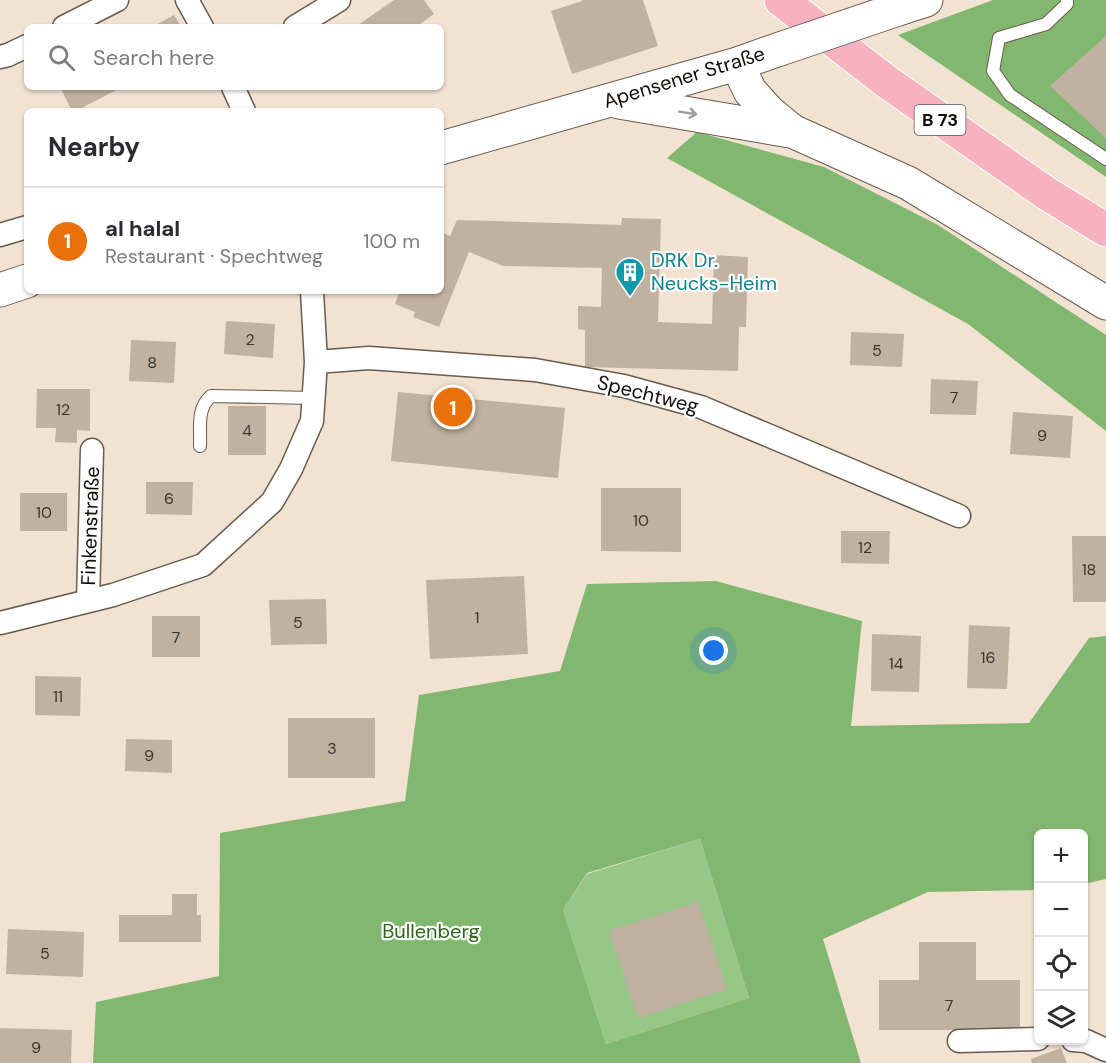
<!DOCTYPE html>
<meta charset="utf-8">
<style>
body{margin:0;font-family:"DM Sans",sans-serif;background:#f7f7f7;color:#2b2b33}
.controls{position:absolute;right:18px;bottom:18px;display:grid;overflow:hidden;border-radius:9px;box-shadow:0 2px 4px #0004}
.controls button{width:54px;height:54px;display:grid;place-items:center;padding:0;border:0;border-bottom:2px solid #e1e1e2;background:#fff;color:#2b2b33;font:30px sans-serif}
.you{position:absolute;left:714px;top:651px;width:21px;height:21px;margin:-15px;border:4px solid #fff;border-radius:50%;background:#1a73e8;box-shadow:0 0 0 9px #1a73e833}
.badge{display:grid;place-items:center;width:39px;height:39px;border-radius:50%;background:#607a2d;color:#fff;font-size:20px;font-weight:700}
.pin{position:absolute;translate:-50% -50%;border:3px solid #fff;box-shadow:0 2px 6px #0006}
.list{margin:0;padding:0;list-style:none}
h2{display:flex;justify-content:space-between;align-items:center;height:78px;margin:0;padding:0 24px;font-size:26px}
h2 small{font-size:20px;font-weight:400;color:#7c7c81}
.list li{display:grid;grid-template-columns:39px 1fr auto;gap:18px;align-items:center;box-sizing:border-box;height:108px;padding:0 24px;border-top:2px solid #e1e1e2}
.list b{display:block;font-size:22px;white-space:nowrap}
.list p{margin:0;font-size:20px;white-space:nowrap;color:#7c7c81}
.list em{font-size:20px;font-style:normal;color:#7c7c81}
.icon{flex:none;width:33px;height:33px;fill:none;stroke:currentColor;stroke-width:2;stroke-linecap:round;stroke-linejoin:round}
.map{position:relative;flex:none;width:1106px;height:1063px;overflow:hidden}
.search{position:absolute;background:#fff;box-shadow:0 2px 4px #0004;left:24px;top:24px;width:420px;height:66px;display:flex;align-items:center;gap:15px;box-sizing:border-box;padding:0 21px;border-radius:9px;color:#7c7c81;font-size:22px}
.panel{position:absolute;background:#fff;box-shadow:0 2px 4px #0004;left:24px;top:108px;width:420px;height:186px;border-radius:9px}
.map>svg:first-child{display:block}
.green{fill:#97c787}
.forest{fill:#82b770;fill-rule:evenodd}
.building{fill:#c0b1a1}
.lines{fill:none;stroke-linecap:round;stroke-linejoin:round}
.lane-casing{stroke:#695b4d;stroke-width:14}
.street-casing{stroke:#695b4d;stroke-width:25}
.secondary-casing{stroke:#695b4d;stroke-width:35}
.primary-casing{stroke:#fff;stroke-width:35}
.lane{stroke:#fff;stroke-width:12}
.street{stroke:#fff;stroke-width:22}
.secondary{stroke:#fff;stroke-width:33}
.primary{stroke:#f7b2bf;stroke-width:33}
.secondary-bridge-casing{stroke:#695b4d;stroke-width:35;stroke-linecap:butt}
.secondary-bridge{stroke:#fff;stroke-width:33}
.oneway{stroke:#9f9d9b}
.labels{text-anchor:middle;dominant-baseline:central;stroke-width:4.5;stroke-linejoin:round;paint-order:stroke}
.number-label{font-size:16px;fill:#3b342d}
.shield{fill:#fff;stroke:#575451;stroke-width:1.5}
.shield-label{font-size:18px;font-weight:bold;fill:#0f0a06}
.street-label{font-size:20px;fill:#0f0a06;stroke:#fff}
.culture-label{font-size:20px;fill:#0d838f;stroke:#fff;text-anchor:start}
.park-label{font-size:20px;fill:#2f621c;stroke:#fff}
</style>
<div class="map">
<svg width="1106" height="1063" viewBox="0 0 1106 1063">
<rect width="100%" height="100%" fill="#f2e2d2"/>
<path class="green" d="M700,839L749,998L606,1044L563,910L587,874Z"/>
<path class="forest" d="M993,0H1106V177L898,35Z
M697,132L824,167L938,225L1106,335V431L968,324L667,158Z
M716,581L862,621L851,726L1029,723L1089,638L1106,636V879L1084,884V834H1038V890L928,892L823,939L861,1063H93L96,1002L219,976L220,833L405,801L419,695L560,671L587,584ZM700,839L749,998L606,1044L563,910L587,873Z"/>
<path class="building" d="M394,0H424L434,14L416,27H355Z
M581,0H643L658,46L572,74L551,11L582,1Z
M174,15L181,27H152Z
M1106,36V138L1050,86Z
M60,87H122L76,111H72Z
M622,218L661,219L658,322L712,324L714,255L748,257L746,327H739L738,371L585,367V330L578,329V306L601,307L602,268L503,266L469,252L439,327L413,317L415,312L395,304L400,291H441V232L450,236L457,220L621,225Z
M226,321L275,324L273,358L224,354Z
M851,332L904,334L902,367L850,365Z
M131,340L176,342L174,383L129,381Z
M931,379L978,381L976,415L930,414Z
M37,389H90V431L77,430V443L55,442L56,428H36Z
M398,392L565,408L558,478L391,461Z
M228,406H266V455H228Z
M1013,412L1073,416L1070,458L1010,454Z
M146,482H193L192,515L146,514Z
M601,488H681V552L601,551Z
M20,493H67V531H20Z
M841,531H890L889,564L841,563Z
M1072,536H1106V602H1073Z
M524,576L528,654L430,659L426,580Z
M326,599L327,644L271,645L269,600Z
M152,616H200V657H152Z
M969,625L1010,627L1007,689L967,688Z
M872,634L921,636L919,692L871,691Z
M35,676L81,677L80,716L35,715Z
M288,718H375V778H288Z
M126,739L172,740V773L125,771Z
M172,894H197V915H201V942H119V915H172Z
M698,902L727,989L638,1018L609,931Z
M8,929L84,932L83,977L6,974Z
M919,942H976V980H1020V1030H879V980H919Z
M0,1028L72,1030L71,1063H0Z
M1061,1048L1067,1063H1032L1031,1059Z"/>
<g class="lines">
<g class="lane-casing">
<path id="lane" d="M1067,0V4L1046,24L999,38L993,71L1010,95L1106,159
M200,446C201,428 196,409 211,396L314,398"/>
</g>
<g class="street-casing">
<path id="street" d="M187,0L202,27
M64,27L117,0
M295,27L339,0
M0,57L8,55L27,46
M233,87L244,111
M0,235L27,227
M316,362L369,358L535,370L624,386L701,407L959,516
M88,601L92,450
M0,623L113,595L203,565L272,502L291,469L312,421L316,362L312,291
M1073,1040L1086,1041L1106,1050
M959,1041L1038,1039"/>
</g>
<g class="secondary-casing">
<path id="secondary" d="M901,8L926,0
M737,64L750,91L769,112L792,131L908,183L1106,303
M619,102L790,131
M441,148L737,64L780,49
M0,290L27,281"/>
</g>
<g class="primary-casing">
<path id="primary" d="M781,0L887,82L1046,193L1106,230"/>
</g>
<use href="#lane" class="lane"/>
<use href="#street" class="street"/>
<use href="#secondary" class="secondary"/>
<use href="#primary" class="primary"/>
<g class="secondary-bridge-casing">
<path id="secondary-bridge" d="M780,49L901,8"/>
</g>
<use href="#secondary-bridge" class="secondary-bridge"/>
</g>
<defs><path id="oneway-shaft" d="M-6 0H5M1.5-3L5.5 0L1.5 3" fill="none" stroke-width="1.6" stroke-linecap="round" stroke-linejoin="round" transform="scale(1.5)"/></defs>
<use class="oneway" href="#oneway-shaft" transform="translate(688 113) rotate(9)"/>
<defs>
<g id="building-pin" transform="scale(1.5)"><path d="M0 17L-7.5 6A9.5 9.5 0 1 1 7.5 6Z" fill="#0f9aa8" stroke="#fff"/><path d="M-4-6H4V6H1V3H-1V6H-4ZM-2.5-4.3h1.7v1.8h-1.7ZM.8-4.3h1.7v1.8H.8ZM-2.5-1h1.7V.8h-1.7ZM.8-1h1.7V.8H.8Z" fill="#fff"/></g>
</defs>
<g fill-rule="evenodd">
<use href="#building-pin" x="630" y="272"/>
</g>
<g class="labels">
<g class="number-label">
<text x="250" y="339">2</text>
<text x="877" y="350">5</text>
<text x="152" y="362">8</text>
<text x="954" y="397">7</text>
<text x="63" y="409">12</text>
<text x="247" y="430">4</text>
<text x="1042" y="435">9</text>
<text x="169" y="498">6</text>
<text x="44" y="512">10</text>
<text x="641" y="520">10</text>
<text x="865" y="547">12</text>
<text x="1089" y="569">18</text>
<text x="477" y="617">1</text>
<text x="298" y="622">5</text>
<text x="176" y="637">7</text>
<text x="988" y="657">16</text>
<text x="896" y="663">14</text>
<text x="58" y="696">11</text>
<text x="332" y="748">3</text>
<text x="149" y="755">9</text>
<text x="45" y="953">5</text>
<text x="949" y="1005">7</text>
<text x="36" y="1047">9</text>
</g>
<rect class="shield" x="914.5" y="105" width="51" height="30" rx="4.5"/>
<g class="shield-label">
<text x="940" y="120">B 73</text>
</g>
<g class="street-label">
<text transform="translate(684 77) rotate(-17)">Apensener Straße</text>
<text transform="translate(648 394) rotate(14)">Spechtweg</text>
<text transform="translate(90 526) rotate(-88)">Finkenstraße</text>
</g>
<g class="culture-label">
<text x="651" y="260">DRK Dr.<tspan x="651" dy="23">Neucks-Heim</tspan></text>
</g>
<g class="park-label">
<text x="431" y="931">Bullenberg</text>
</g>
</g>
</svg>
<div class="controls">
<button>+</button>
<button>−</button>
<button><svg class="icon" aria-label="locate" viewBox="0 0 24 24"><circle cx="12" cy="12" r="6"/><path d="M12 2v4M12 18v4M2 12h4M18 12h4"/></svg></button>
<button><svg class="icon" aria-label="layers" viewBox="0 0 24 24"><path d="M12 4l9 5-9 5-9-5zM3 14l9 5 9-5"/></svg></button>
</div>
<div class="you"></div>
<div class="pin badge" style="left:453px;top:407px;background:#e8710a">1</div>
<div class="search"><svg class="icon" aria-label="search" viewBox="0 0 24 24"><circle cx="10" cy="10" r="6"/><path d="M15 15l6 6"/></svg>Search here</div>
<section class="panel">
<h2>Nearby<small></small></h2>
<ul class="list">
<li><span class="badge" style="background:#e8710a">1</span><div><b>al halal</b><p>Restaurant · Spechtweg</p></div><em>100 m</em></li>
</ul>
</section>
</div>
